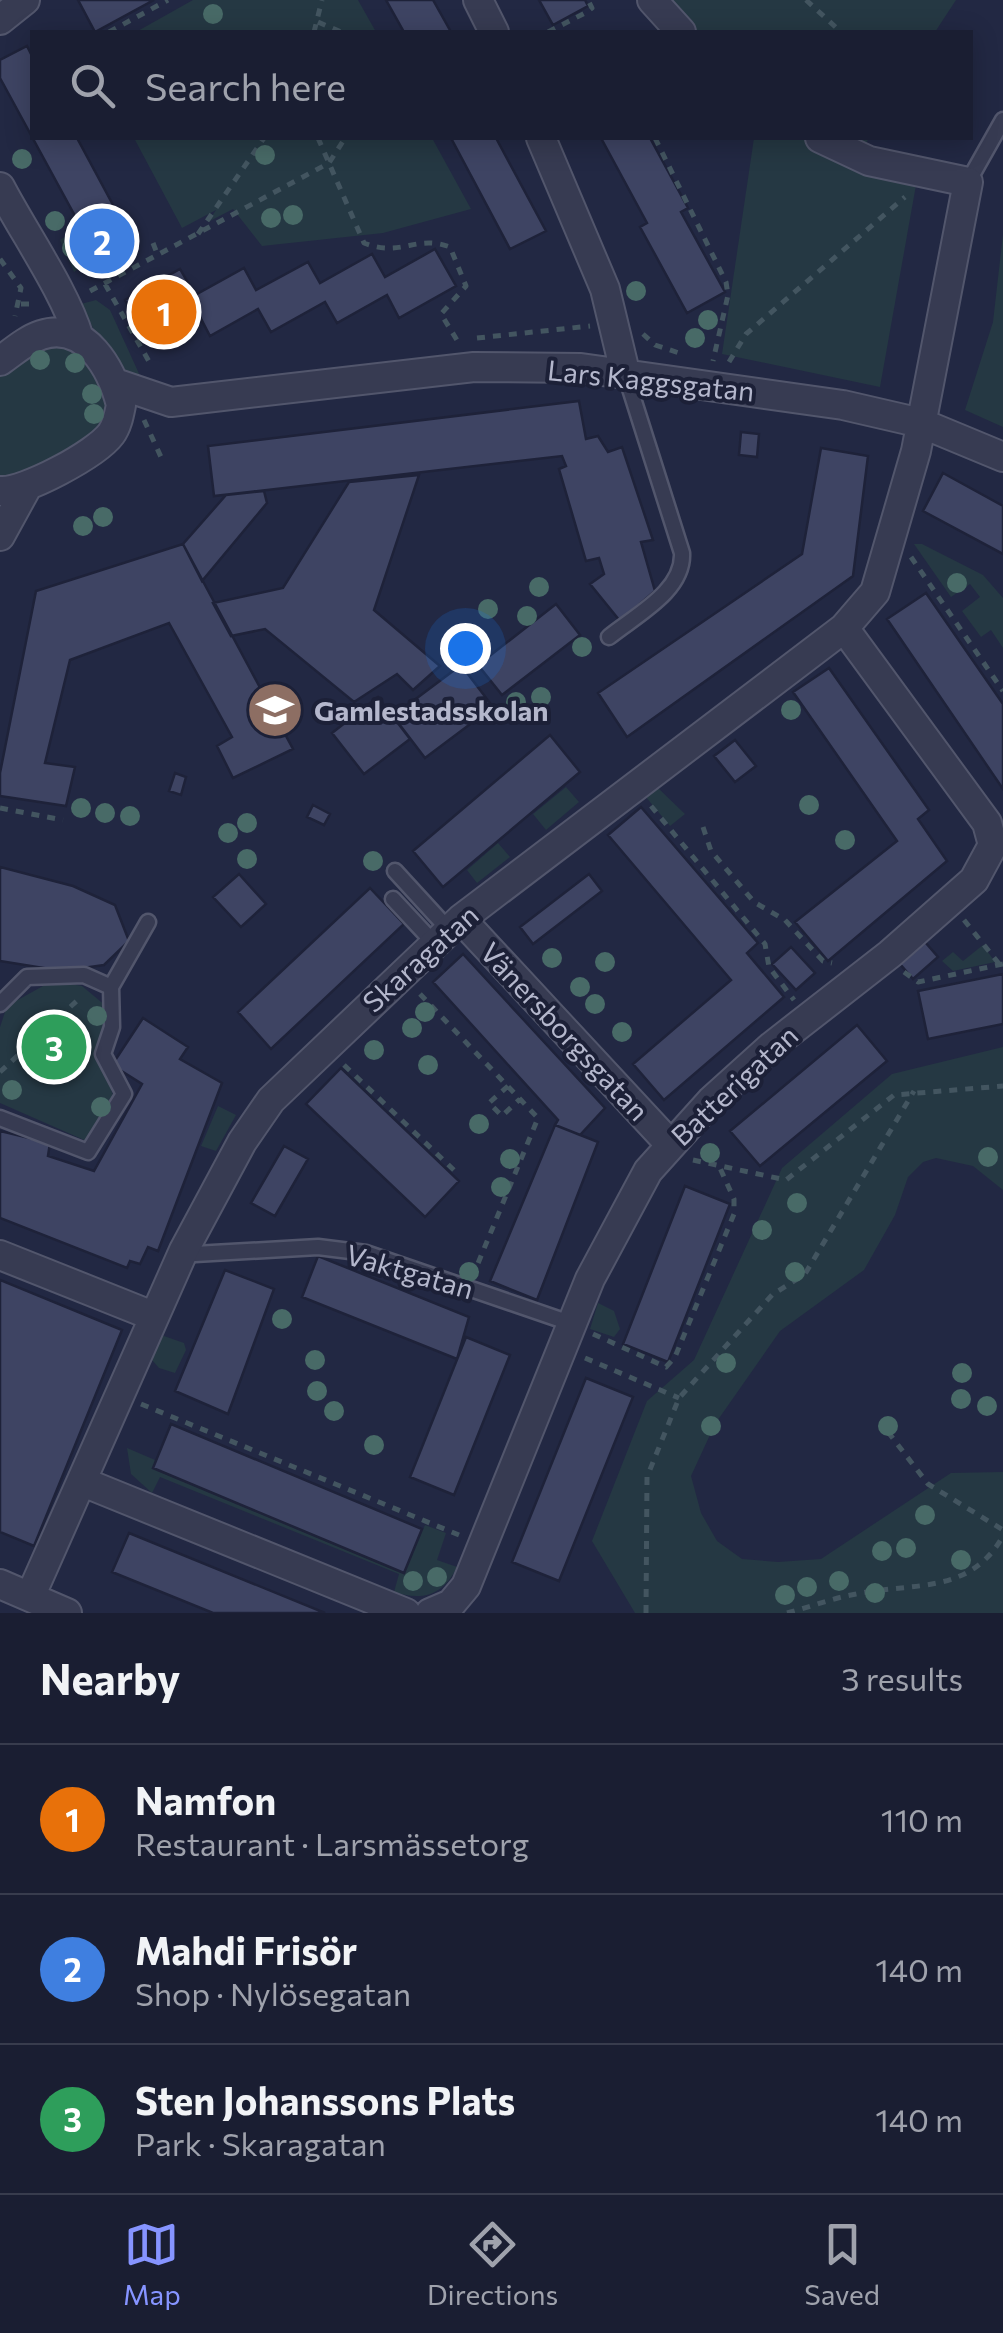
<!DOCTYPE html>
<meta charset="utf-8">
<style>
body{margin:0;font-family:Commissioner,sans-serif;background:#23273a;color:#f1f3f6}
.you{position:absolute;left:465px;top:648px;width:35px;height:35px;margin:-25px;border:8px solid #fff;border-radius:50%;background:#1a73e8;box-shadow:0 0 0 15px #1a73e833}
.badge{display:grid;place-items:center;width:65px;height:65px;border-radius:50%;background:#8694ff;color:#fff;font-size:32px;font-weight:700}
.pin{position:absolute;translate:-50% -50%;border:5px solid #fff;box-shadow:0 2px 10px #0006}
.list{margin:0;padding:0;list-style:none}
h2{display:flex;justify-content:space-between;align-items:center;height:130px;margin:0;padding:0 40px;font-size:42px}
h2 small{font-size:32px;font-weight:400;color:#9fa2ac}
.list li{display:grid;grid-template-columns:65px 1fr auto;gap:30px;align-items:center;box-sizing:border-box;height:150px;padding:0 40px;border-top:2px solid #383c4d}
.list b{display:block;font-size:38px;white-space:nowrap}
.list p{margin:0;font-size:32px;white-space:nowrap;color:#9fa2ac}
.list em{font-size:32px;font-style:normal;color:#9fa2ac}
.icon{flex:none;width:55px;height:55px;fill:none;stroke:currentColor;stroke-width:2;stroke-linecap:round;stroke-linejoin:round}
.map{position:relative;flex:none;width:1003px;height:1613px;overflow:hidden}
.search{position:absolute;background:#1a1e32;box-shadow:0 5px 25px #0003;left:30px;right:30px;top:30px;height:110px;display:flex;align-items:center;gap:25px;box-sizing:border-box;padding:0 35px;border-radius:0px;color:#9fa2ac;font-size:38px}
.sheet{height:580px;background:#1a1e32}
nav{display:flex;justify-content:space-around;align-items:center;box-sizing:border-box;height:140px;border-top:2px solid #383c4d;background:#1a1e32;font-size:28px;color:#9fa2ac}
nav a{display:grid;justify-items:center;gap:5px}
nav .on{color:#8694ff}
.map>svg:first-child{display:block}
.green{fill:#253843}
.building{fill:#3e4463;stroke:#1e2239;stroke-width:2.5}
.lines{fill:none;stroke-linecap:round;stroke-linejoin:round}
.lane-casing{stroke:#52566c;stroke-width:19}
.street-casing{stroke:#52566c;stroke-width:32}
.path{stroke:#435560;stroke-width:5;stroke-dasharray:8 8;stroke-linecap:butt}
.lane{stroke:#373b52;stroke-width:14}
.street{stroke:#373b52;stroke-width:28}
.tree{fill:#486a67}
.labels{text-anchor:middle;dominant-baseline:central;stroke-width:8;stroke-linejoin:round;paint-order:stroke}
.street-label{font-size:28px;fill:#b4b7cc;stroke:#1c2037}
.poi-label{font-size:28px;font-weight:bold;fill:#b4b7cc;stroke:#1c2037;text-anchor:start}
</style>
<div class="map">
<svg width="1003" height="1613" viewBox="0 0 1003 1613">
<rect width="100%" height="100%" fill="#222843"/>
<path class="green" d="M193,0H358L376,32H136Z
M637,0H956L935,32H659Z
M134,138H432L471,209L383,233L262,246L233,209L208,222L216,210L182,228Z
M754,138H869L852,168L916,185L880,387L722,354Z
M72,232L88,262L74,272L60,240Z
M1003,234V427L965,410L993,322Z
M96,300L110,310L141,378C107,367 97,334 81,304Z
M67,343C85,356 91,365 100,385C119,426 83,443 52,460C34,469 20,480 0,477V372L38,348Z
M914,544H922L983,575L1003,598V648L991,630L981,637L962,611L980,597L970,584L951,597Z
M566,787L579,802L546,830L533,814Z
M658,788L685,814L670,826L645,796Z
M498,843L510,857L477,883L467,870Z
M983,945L995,962L953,971L942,961L953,952L963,961Z
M52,981L82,986L106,1006L104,1066L115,1102L91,1143L0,1103V1027L7,1006Z
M1003,1047V1190L973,1166L936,1158L923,1162L908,1177L895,1215L864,1270L780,1331L715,1424L691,1476L701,1513L717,1541L742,1559L778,1562L821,1559L951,1473L1003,1472V1613H635L592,1541L647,1401L694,1360L782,1168L892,1074Z
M218,1106L236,1115L216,1151L201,1146Z
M598,1303L614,1311L620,1329L614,1337L590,1329Z
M161,1335L184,1343L186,1350L175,1373L159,1368L152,1360Z
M127,1448L155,1460L153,1469L404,1574L425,1525L446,1533L437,1560L457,1567C443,1596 422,1601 394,1592L399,1574L160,1477L152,1493L131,1474Z"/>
<path class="building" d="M78,0H154L95,32Z
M386,0H433L451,32H404Z
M539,0H585L588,6L553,25Z
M27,46L32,56V138H77L134,244L100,262L0,78V60Z
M451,138H496L546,231L510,249Z
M601,138H650L688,208L681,212L725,292L687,313L640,227L647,223Z
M435,249L456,286L399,318L387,295L337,323L325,302L271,332L258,309L210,336L198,313L148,341L125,300L180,269L195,295L244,268L256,290L308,262L320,283L372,254L385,277Z
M579,401L586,439L598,436L608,452L622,447L653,540L641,542L655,591L620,621L590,584L604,574L599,558L586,561L559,469L566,466L562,456L214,496L208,446Z
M741,432L759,434L757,457L739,455Z
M821,448L868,456L853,576L627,737L598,693L802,554Z
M943,473L1003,506V554L923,511Z
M419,475L374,610L440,666L413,690L397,674L354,702L265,629L231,636L213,603L283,588L349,482Z
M264,491L267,503L202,581L183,544L226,495Z
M183,544L293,749L233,778L217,746L232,737L169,623L70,660L45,763L75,767L66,806L0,796V773L36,591Z
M926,593L1003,704V789L887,619Z
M556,604L580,635L502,695L478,665Z
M461,665L493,707L425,758L393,716Z
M829,668L929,810L918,819L947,861L828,961L795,922L897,841L793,692Z
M378,697L410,739L364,774L332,733Z
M550,735L580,772L443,887L413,851Z
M735,740L756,766L735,782L714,756Z
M175,773L186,777L181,795L169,791Z
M313,805L330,814L324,825L307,817Z
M641,807L758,943L747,953L784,997L664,1100L633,1064L731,980L608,835Z
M0,867L73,886L115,905L129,941L104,965L62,971L0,961Z
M239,874L266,904L241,927L213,897Z
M589,874L602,891L533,944L520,927Z
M370,888L404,924L271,1049L238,1012Z
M925,942L938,957L913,979L900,964Z
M791,947L815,973L796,990L772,964Z
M463,954L605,1108L580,1135L555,1125L558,1120L433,982Z
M1003,974V1024L928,1039L918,991Z
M143,1018L188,1047L180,1059L222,1083L158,1251L148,1247L140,1264L130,1261L127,1268L0,1218V1131L50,1143L48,1156L94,1171L142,1084L112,1065Z
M857,1025L887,1061L760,1166L730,1131Z
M341,1068L459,1181L425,1217L306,1104Z
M555,1125L598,1142L537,1300L490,1281Z
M284,1146L308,1159L275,1216L251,1203Z
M685,1186L730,1204L668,1362L623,1344Z
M318,1256L469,1317L457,1359L302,1297Z
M225,1270L274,1289L228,1414L175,1391Z
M0,1280L122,1330L34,1546L0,1532Z
M466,1337L510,1355L454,1495L410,1477Z
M586,1378L633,1397L559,1581L512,1562Z
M171,1424L422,1529L404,1573L153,1468Z
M129,1533L325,1613H213L112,1572Z"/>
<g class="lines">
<g class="lane-casing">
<path id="lane" d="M968,182L1003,120
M609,637C636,615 684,591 682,553L625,373
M395,871L449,930
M393,899L434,943
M0,1004L27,977L84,975L111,987
M0,1118L88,1152L124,1094L103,1054L112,1027L111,987L148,922
M184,1250L195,1254L318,1247L366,1253L573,1324"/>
</g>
<g class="street-casing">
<path id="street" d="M478,0L494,32
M652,0L681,32
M0,20L25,0
M541,138L605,289L625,372
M0,187C24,233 65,291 79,338
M0,361C13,352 26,340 41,335C86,320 112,370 121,405C119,415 117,426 111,434C96,454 24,493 0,491
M115,383L171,402L474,367L581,368L843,405L921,423L1003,457
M0,536L28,485
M461,919L669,1143
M0,1255L153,1316
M83,1482L406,1613
M0,1584L67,1613
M30,1597L184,1250L242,1142L271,1100L461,919L844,628L875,592L916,451L968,182L869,161L820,138
M430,1613L451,1604L466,1586L590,1279L648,1171L711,1101L772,1046L890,954L974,880L993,845L987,823L844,628"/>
</g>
<path class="path" d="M806,0L841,32
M318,22L341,32
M109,32L168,0
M314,32L322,0
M548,32L587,12L592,8L588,0
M318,138L364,243C402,258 415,234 450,247L466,286L441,314L460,345
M655,138L726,282L728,295L713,361
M198,234L264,138
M153,243L158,256
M0,259L21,288L15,316
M105,284L151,365
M90,291L329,163L345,138
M21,304H36
M643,334L655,345L682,354
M477,338L590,326
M729,362L746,334L905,197
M144,420L161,457
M911,557L1003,691
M651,806L765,944L769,967L794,1000
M0,808L63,820
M703,827L711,851L754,902L785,920L823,961L832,963
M964,920L1000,965
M904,972L918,982L1003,964
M420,994L538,1118L474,1273
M344,1065L458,1174
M0,1072L82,996
M508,1086L489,1103L502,1116L520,1099
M693,1160L786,1180L894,1095L1003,1086
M593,1334L666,1367L675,1357L734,1214V1199L720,1168
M585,1358L679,1398
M141,1404L459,1535
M888,1432L928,1484L1003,1530
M646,1613L647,1477L679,1398L772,1295L805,1274L914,1091
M787,1613C810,1607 833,1598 856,1594C914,1582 970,1595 1003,1536"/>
<use href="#lane" class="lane"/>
<use href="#street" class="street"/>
</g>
<g class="tree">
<circle cx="213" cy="14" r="10"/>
<circle cx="265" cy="155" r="10"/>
<circle cx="22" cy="159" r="10"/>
<circle cx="293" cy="215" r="10"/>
<circle cx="271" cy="218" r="10"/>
<circle cx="55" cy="221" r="10"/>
<circle cx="72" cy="248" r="10"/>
<circle cx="636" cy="291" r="10"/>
<circle cx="708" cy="320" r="10"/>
<circle cx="695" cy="338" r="10"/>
<circle cx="40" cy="360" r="10"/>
<circle cx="75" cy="363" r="10"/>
<circle cx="92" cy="394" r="10"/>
<circle cx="94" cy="414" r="10"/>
<circle cx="103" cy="517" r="10"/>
<circle cx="83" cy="526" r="10"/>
<circle cx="957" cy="583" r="10"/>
<circle cx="539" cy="587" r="10"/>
<circle cx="488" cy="609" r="10"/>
<circle cx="527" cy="616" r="10"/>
<circle cx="582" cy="647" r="10"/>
<circle cx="541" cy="697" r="10"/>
<circle cx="516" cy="702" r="10"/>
<circle cx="791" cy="710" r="10"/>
<circle cx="809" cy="805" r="10"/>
<circle cx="81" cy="808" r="10"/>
<circle cx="105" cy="813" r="10"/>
<circle cx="130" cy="816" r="10"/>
<circle cx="247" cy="823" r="10"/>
<circle cx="228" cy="833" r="10"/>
<circle cx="845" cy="840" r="10"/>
<circle cx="247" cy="859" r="10"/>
<circle cx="373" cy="861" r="10"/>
<circle cx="552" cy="958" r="10"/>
<circle cx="605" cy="962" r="10"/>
<circle cx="580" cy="987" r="10"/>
<circle cx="595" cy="1004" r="10"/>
<circle cx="425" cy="1012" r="10"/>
<circle cx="97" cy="1016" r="10"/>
<circle cx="412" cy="1028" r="10"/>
<circle cx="622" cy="1032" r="10"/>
<circle cx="374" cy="1050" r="10"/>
<circle cx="428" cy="1065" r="10"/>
<circle cx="12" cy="1090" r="10"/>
<circle cx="101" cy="1107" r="10"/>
<circle cx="479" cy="1124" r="10"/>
<circle cx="710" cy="1153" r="10"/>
<circle cx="988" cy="1157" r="10"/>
<circle cx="510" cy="1159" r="10"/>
<circle cx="501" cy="1187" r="10"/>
<circle cx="797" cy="1203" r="10"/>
<circle cx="762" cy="1230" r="10"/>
<circle cx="469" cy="1272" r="10"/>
<circle cx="795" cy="1272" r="10"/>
<circle cx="282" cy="1319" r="10"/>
<circle cx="315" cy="1360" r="10"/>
<circle cx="726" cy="1363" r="10"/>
<circle cx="962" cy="1373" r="10"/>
<circle cx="317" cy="1391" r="10"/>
<circle cx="961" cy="1399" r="10"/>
<circle cx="987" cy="1406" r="10"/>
<circle cx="334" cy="1411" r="10"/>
<circle cx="711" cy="1426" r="10"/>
<circle cx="888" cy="1426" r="10"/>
<circle cx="374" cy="1445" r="10"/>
<circle cx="925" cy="1515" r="10"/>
<circle cx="906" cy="1548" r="10"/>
<circle cx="882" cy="1551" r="10"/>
<circle cx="961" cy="1560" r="10"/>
<circle cx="437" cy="1577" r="10"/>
<circle cx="413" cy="1581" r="10"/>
<circle cx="839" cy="1581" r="10"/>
<circle cx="807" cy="1587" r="10"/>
<circle cx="875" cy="1593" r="10"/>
<circle cx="785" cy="1595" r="10"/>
</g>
<defs>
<g id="school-disc" transform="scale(2.875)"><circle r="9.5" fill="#8d6e63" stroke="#1c2037"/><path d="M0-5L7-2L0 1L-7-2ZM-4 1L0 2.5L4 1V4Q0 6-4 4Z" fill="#fff"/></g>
</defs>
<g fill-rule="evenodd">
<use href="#school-disc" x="275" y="710"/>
</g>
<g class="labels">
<g class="street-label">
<text transform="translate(651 380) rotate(6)">Lars Kaggsgatan</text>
<text transform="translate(420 958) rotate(-42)">Skaragatan</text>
<text transform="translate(565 1031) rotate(47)">Vänersborgsgatan</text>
<text transform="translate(734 1085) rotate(-43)">Batterigatan</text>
<text transform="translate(410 1271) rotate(16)">Vaktgatan</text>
</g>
<g class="poi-label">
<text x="314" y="710">Gamlestadsskolan</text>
</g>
</g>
</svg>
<div class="you"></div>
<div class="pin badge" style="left:164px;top:312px;background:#e8710a">1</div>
<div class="pin badge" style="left:102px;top:241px;background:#3f7fe0">2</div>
<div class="pin badge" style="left:54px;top:1047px;background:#2e9e5b">3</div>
<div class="search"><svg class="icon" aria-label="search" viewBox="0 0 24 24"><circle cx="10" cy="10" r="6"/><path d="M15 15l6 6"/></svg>Search here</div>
</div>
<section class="sheet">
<h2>Nearby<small>3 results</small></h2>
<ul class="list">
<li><span class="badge" style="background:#e8710a">1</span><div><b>Namfon</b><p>Restaurant · Larsmässetorg</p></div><em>110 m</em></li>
<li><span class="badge" style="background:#3f7fe0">2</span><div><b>Mahdi Frisör</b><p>Shop · Nylösegatan</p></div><em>140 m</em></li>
<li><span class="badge" style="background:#2e9e5b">3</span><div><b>Sten Johanssons Plats</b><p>Park · Skaragatan</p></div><em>140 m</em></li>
</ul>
</section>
<nav>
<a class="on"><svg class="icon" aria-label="map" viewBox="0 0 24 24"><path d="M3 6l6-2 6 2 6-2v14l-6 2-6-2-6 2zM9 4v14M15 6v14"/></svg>Map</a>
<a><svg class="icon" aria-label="directions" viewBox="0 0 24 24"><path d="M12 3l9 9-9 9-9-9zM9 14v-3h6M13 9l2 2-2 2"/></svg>Directions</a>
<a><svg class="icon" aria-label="saved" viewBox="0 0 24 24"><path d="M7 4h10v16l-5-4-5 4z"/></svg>Saved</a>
</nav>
